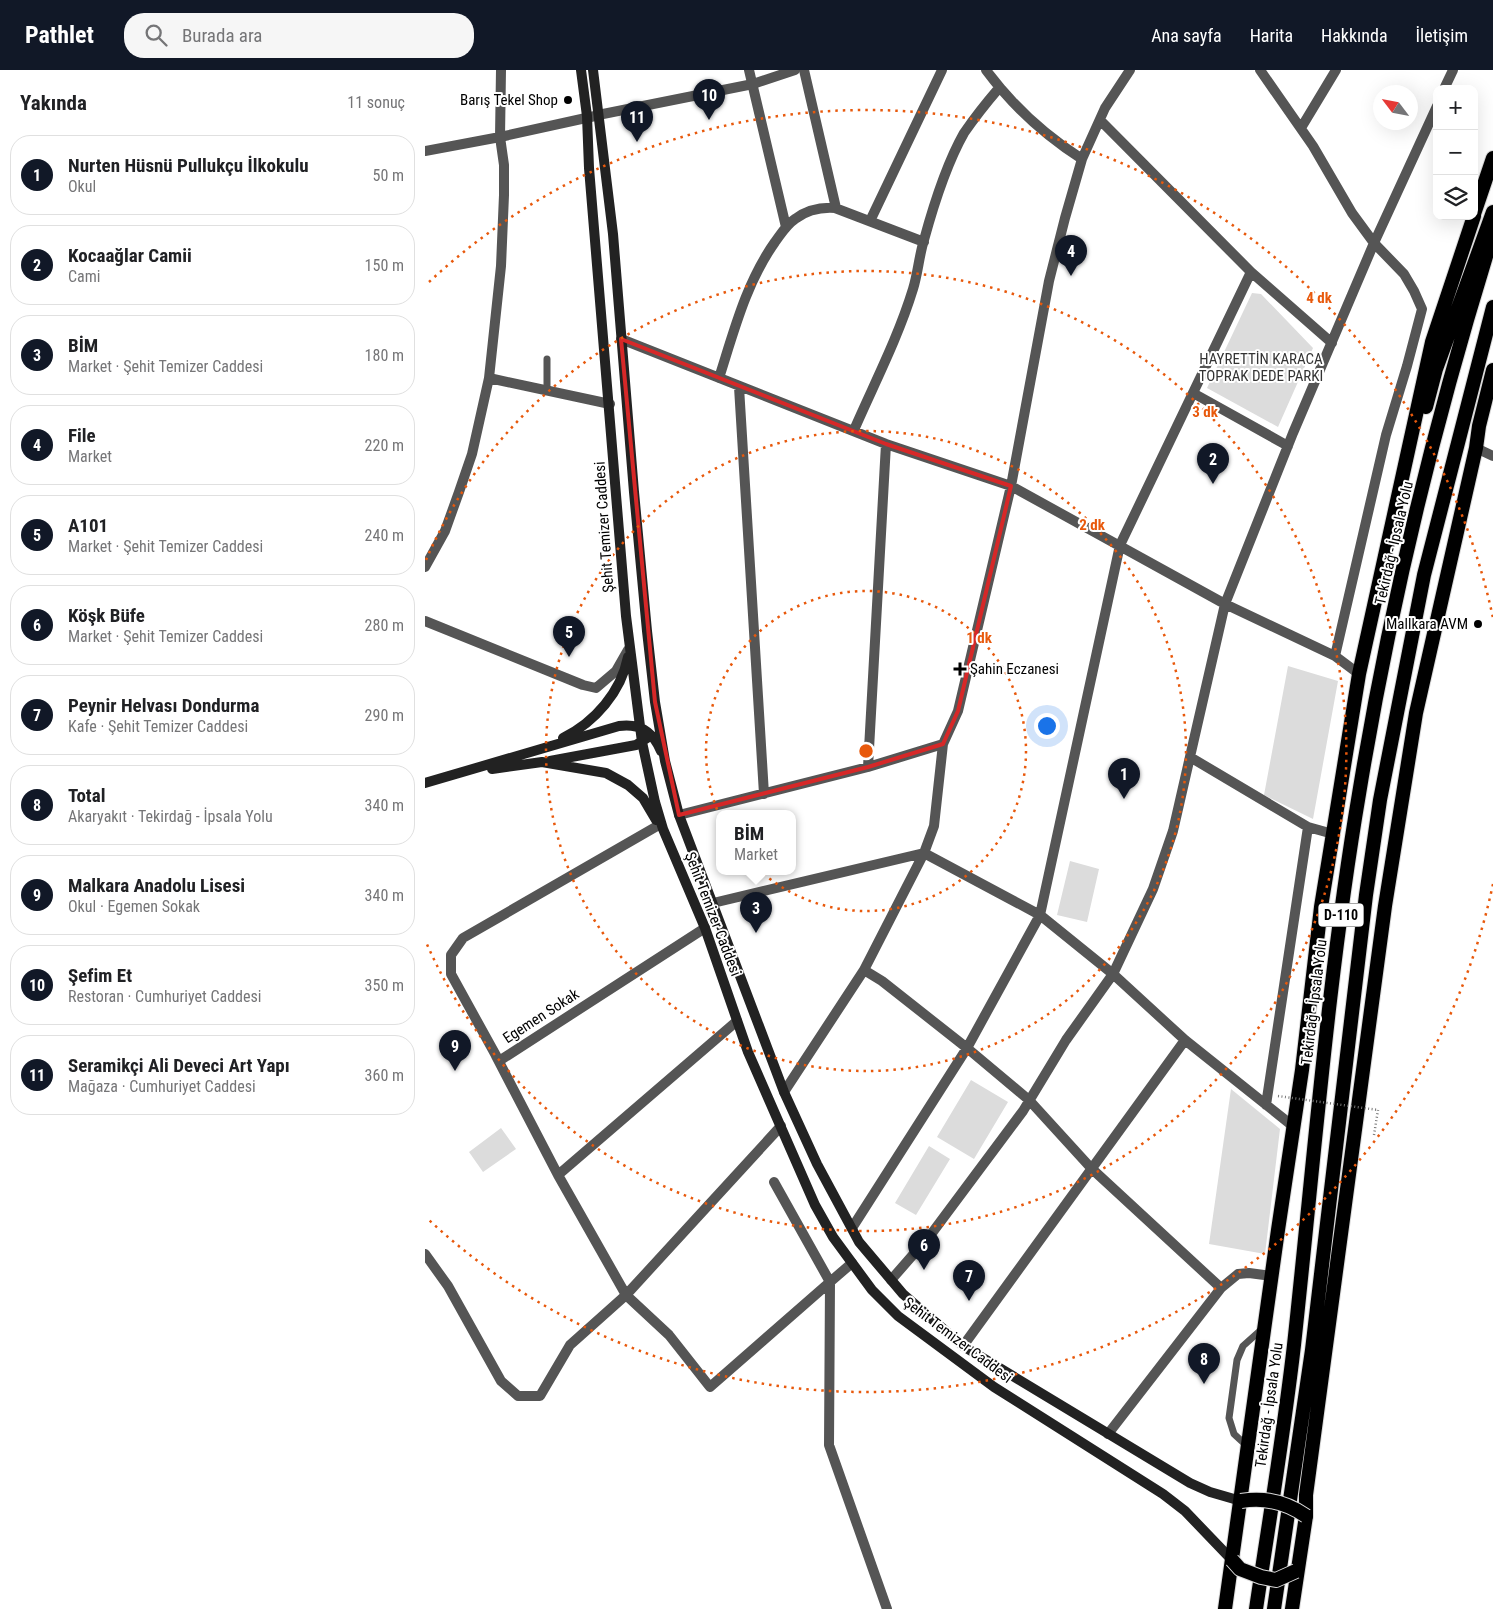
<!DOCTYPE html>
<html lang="tr">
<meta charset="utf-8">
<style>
body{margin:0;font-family:"Roboto Condensed",sans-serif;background:#f6f6f6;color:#202124}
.controls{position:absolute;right:15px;top:15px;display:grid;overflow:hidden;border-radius:10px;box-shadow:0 5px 20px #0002}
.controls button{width:45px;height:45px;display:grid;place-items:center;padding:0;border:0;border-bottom:1px solid #e0e0e0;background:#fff;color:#202124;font:25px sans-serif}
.compass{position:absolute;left:948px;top:15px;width:45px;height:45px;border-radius:50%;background:#fff;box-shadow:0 5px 20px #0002;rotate:302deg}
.you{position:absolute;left:621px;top:655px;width:18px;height:18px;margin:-12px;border:4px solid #fff;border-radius:50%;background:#1a73e8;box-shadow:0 0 0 8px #1a73e833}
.badge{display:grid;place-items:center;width:32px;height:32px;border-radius:50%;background:#111827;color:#fff;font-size:16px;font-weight:700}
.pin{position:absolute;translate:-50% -41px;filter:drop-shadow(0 1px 2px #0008)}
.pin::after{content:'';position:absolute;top:26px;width:18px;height:15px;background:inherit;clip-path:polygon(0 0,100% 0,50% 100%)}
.popup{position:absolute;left:291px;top:740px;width:80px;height:65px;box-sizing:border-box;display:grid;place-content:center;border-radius:10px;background:#fff;filter:drop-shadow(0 1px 4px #0005);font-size:16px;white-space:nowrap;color:#757577}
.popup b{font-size:19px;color:#202124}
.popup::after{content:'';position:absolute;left:50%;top:100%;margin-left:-10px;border:10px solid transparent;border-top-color:#fff}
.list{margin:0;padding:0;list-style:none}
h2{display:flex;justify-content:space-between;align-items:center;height:65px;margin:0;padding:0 20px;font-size:21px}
h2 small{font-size:16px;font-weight:400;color:#757577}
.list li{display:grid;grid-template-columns:32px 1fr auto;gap:15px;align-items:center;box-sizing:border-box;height:80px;margin:0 10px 10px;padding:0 10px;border:1px solid #e0e0e0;border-radius:20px}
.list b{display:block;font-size:19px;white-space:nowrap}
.list p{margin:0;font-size:16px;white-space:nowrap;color:#757577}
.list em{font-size:16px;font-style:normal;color:#757577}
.icon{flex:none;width:28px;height:28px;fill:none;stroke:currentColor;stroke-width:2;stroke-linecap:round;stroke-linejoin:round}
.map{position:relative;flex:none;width:1068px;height:1539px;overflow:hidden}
header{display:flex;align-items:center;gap:30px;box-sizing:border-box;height:70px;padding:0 25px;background:#111827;color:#fff}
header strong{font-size:24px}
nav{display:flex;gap:28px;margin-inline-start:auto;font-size:18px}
.search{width:350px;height:45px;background:#f6f6f6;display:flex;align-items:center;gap:12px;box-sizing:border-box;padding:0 18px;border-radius:20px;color:#757577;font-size:19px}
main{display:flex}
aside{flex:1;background:#fff}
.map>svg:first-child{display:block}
.green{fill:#dcdcdc}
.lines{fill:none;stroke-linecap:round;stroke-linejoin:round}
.trunk-casing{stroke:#dbdbdb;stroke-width:16}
.path{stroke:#777;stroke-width:2.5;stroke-dasharray:1 2.5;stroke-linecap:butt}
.service{stroke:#555;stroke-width:7}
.minor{stroke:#555;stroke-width:10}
.tertiary{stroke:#555;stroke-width:10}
.secondary{stroke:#222;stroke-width:10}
.trunk{stroke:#000;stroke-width:14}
.trunk-bridge-casing{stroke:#dbdbdb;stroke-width:16;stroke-linecap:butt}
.path-bridge{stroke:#777;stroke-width:2.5;stroke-dasharray:1 2.5;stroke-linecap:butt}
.trunk-bridge{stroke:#000;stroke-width:14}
.marked{fill:none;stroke:#d62828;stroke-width:4;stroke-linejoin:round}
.ring{fill:none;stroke:#e8590c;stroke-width:2.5;stroke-dasharray:2.5 5}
.poi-dot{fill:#000;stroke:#fff;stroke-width:2}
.labels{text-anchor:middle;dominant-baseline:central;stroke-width:4;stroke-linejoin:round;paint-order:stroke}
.shield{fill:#fff;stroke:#4c4c4c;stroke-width:1}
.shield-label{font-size:14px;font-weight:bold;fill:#000}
.poi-label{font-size:15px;fill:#000;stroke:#fff;text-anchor:end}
.park-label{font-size:15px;fill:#333;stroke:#fff}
.street-label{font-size:15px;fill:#000;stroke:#fff}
.centre{fill:#e8590c;stroke:#fff;stroke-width:2.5}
.ring-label{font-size:15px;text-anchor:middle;font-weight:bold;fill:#e8590c;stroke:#fff;stroke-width:4;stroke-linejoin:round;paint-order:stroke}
</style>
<header>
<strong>Pathlet</strong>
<div class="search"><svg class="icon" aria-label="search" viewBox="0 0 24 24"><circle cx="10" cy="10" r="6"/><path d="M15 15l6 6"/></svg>Burada ara</div>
<nav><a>Ana sayfa</a><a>Harita</a><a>Hakkında</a><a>İletişim</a></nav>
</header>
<main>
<aside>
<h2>Yakında<small>11 sonuç</small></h2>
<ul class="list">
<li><span class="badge">1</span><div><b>Nurten Hüsnü Pullukçu İlkokulu</b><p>Okul</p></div><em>50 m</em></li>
<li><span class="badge">2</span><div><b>Kocaağlar Camii</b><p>Cami</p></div><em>150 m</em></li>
<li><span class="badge">3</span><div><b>BİM</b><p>Market · Şehit Temizer Caddesi</p></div><em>180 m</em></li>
<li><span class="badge">4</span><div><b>File</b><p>Market</p></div><em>220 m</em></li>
<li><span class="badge">5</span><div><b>A101</b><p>Market · Şehit Temizer Caddesi</p></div><em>240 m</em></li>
<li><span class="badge">6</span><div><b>Köşk Büfe</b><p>Market · Şehit Temizer Caddesi</p></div><em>280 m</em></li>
<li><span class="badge">7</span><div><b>Peynir Helvası Dondurma</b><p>Kafe · Şehit Temizer Caddesi</p></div><em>290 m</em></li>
<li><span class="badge">8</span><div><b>Total</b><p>Akaryakıt · Tekirdağ - İpsala Yolu</p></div><em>340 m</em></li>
<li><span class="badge">9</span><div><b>Malkara Anadolu Lisesi</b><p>Okul · Egemen Sokak</p></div><em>340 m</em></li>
<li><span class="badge">10</span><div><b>Şefim Et</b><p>Restoran · Cumhuriyet Caddesi</p></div><em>350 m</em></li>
<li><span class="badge">11</span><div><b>Seramikçi Ali Deveci Art Yapı</b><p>Mağaza · Cumhuriyet Caddesi</p></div><em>360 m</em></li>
</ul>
</aside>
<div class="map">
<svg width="1068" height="1539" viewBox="0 0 1068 1539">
<rect width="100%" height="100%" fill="#fff"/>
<path class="green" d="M827,223L836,224L888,278L853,357L782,318Z
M863,596L913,611L888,749L839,725Z
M645,791L674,799L662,852L632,845Z
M546,1010L583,1032L549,1089L512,1067Z
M806,1019L855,1059L840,1184L784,1174Z
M76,1058L91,1079L58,1102L44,1082Z
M504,1076L525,1089L491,1145L470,1133Z"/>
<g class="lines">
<g class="trunk-casing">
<path id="trunk" d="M1049,144L1068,88
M1001,337L1011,299L1068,142
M800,1539L853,1160L877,1000L896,837L934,604L1007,272L1049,146
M831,1539C844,1451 859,1363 869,1275C889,1091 903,906 934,724C965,535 1011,346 1068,164
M849,1539L887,1280L941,825L955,730L999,505L1068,237
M867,1539L881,1446V1425L960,836L991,643L1051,378L1054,356L1068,300"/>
</g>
<path class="path" d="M949,1065L953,1040"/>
<path class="service" d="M122,289V321
M822,1376L809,1364L804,1348L812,1290L818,1276L837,1259"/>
<path class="minor" d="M324,0L361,157
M379,0L411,138
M561,0C587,35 621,66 657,89
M835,0L888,76L927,143L949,173L1012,36
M1019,19L1028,0
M876,58L911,0
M0,81L75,67L170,46
M445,151L517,0
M826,202L907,273
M196,269L461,374L586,416L800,534L910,586L934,604
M64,308L185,334
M294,308C309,261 321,213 350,172C356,164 361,155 370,149C382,140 395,137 410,138L499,172
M314,317L339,724
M768,323L863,376
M429,360C449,314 473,268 488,219C493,203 494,186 499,170C508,137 522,93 539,63C550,47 562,32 574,18
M0,497L20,461L34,422L47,384L64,308L76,196L79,125V95L75,67L76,0
M0,551L158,615L171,618L191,601L203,580
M765,687L883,757L841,1035
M443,697L461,374
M254,745L443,697L518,674
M234,755L38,868L26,885V904L74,991L280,858
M883,757L908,764
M288,833L499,783L615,845L688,904L760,970L869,1057
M439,900L457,911L542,978L604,1030L666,1098L796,1218
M71,986L133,1105L312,951
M359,1022L439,900L499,783L509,756L518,674L533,641L586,416L624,211L640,148L657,89L680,38L705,0
M133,1105L201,1225L356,1056
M427,1158L542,978L615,845L695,475L826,202L675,50
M0,1184L23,1216L76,1311L93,1326H115L145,1275L201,1225L244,1265L285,1317L405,1212L349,1112
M427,1193L405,1212L404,1375L462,1539
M466,1210L507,1163L598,1041L641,970L688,904L728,819L748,761L800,534L868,363L949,173L979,204L989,221L997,239L982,296L961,365L910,586
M538,1276L760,970
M683,1364L796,1218L813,1204L824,1203L847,1206"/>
<path class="tertiary" d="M173,45L328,14L370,0
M1051,378L1068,386"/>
<path class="secondary" d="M156,0L162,46L164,98L201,546L217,672L230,732L238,759L280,858L323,982L390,1135L408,1167L447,1220L473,1246L569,1317L738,1424L760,1441L807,1490
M168,0L188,164L209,422L222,561L230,632L240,691L254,745L359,1022L392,1094L434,1172L478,1224L538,1276L765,1413L785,1422L816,1431
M138,668C170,652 196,622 203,587
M125,691L211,675L222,668
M67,699L117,692L181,703L203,715L218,728L231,750
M0,713L194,656C215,653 228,662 236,681"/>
<use href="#trunk" class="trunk"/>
<g class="trunk-bridge-casing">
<path id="trunk-bridge" d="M816,1431C840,1427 861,1432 881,1446
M807,1490L815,1499L836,1507L851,1510L871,1501"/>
</g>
<path class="path-bridge" d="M853,1026L953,1040"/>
<use href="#trunk-bridge" class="trunk-bridge"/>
</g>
<path class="marked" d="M196,269L461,374L586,416L533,641L518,674L443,697L254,745L230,632Z"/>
<g class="ring">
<circle cx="441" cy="681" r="160"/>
<circle cx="441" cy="681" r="320"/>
<path d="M1 490A480 480 0 1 1 1 872"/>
<path d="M1068 814A641 641 0 0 1 4 1150M4 212A641 641 0 0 1 1068 548"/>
</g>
<g class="poi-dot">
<circle cx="143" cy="30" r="5"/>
<circle cx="1053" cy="554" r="5"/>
<path d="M532.5 591.5h5v5h5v5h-5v5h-5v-5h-5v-5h5z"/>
</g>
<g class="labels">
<rect class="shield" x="893.5" y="833.5" width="45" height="23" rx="4"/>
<g class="shield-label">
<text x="916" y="845">D-110</text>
</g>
<g class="poi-label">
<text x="133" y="30">Barış Tekel Shop</text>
<text x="1043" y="554">Mallkara AVM</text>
<text x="545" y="599" text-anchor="start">Şahin Eczanesi</text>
</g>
<g class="park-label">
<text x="836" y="289">HAYRETTİN KARACA<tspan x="836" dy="17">TOPRAK DEDE PARKI</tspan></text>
</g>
<g class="street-label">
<text transform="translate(179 457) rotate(-94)">Şehit Temizer Caddesi</text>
<text transform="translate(969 473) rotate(-77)">Tekirdağ - İpsala Yolu</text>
<text transform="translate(288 844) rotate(69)">Şehit Temizer Caddesi</text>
<text transform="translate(889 932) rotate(-83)">Tekirdağ - İpsala Yolu</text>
<text transform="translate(116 946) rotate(-33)">Egemen Sokak</text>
<text transform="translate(533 1270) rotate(37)">Şehit Temizer Caddesi</text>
<text transform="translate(844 1335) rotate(-82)">Tekirdağ - İpsala Yolu</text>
</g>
</g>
<circle cx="441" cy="681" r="8" class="centre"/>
<g class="ring-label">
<text x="894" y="233">4 dk</text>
<text x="780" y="347">3 dk</text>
<text x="667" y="460">2 dk</text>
<text x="554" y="573">1 dk</text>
</g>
</svg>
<div class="controls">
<button>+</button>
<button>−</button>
<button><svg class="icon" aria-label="layers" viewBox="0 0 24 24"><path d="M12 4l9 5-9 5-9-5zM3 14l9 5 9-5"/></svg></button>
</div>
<svg class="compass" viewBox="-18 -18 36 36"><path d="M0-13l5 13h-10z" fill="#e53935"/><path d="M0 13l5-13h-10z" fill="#757577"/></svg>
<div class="you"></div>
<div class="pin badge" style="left:699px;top:729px">1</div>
<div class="pin badge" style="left:788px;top:414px">2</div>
<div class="pin badge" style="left:331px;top:863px">3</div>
<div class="popup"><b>BİM</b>Market</div>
<div class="pin badge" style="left:646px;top:206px">4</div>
<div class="pin badge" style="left:144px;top:587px">5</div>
<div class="pin badge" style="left:499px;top:1200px">6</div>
<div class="pin badge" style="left:544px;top:1231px">7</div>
<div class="pin badge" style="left:779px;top:1314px">8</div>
<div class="pin badge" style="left:30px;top:1001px">9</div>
<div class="pin badge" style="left:284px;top:50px">10</div>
<div class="pin badge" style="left:212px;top:72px">11</div>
</div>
</main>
